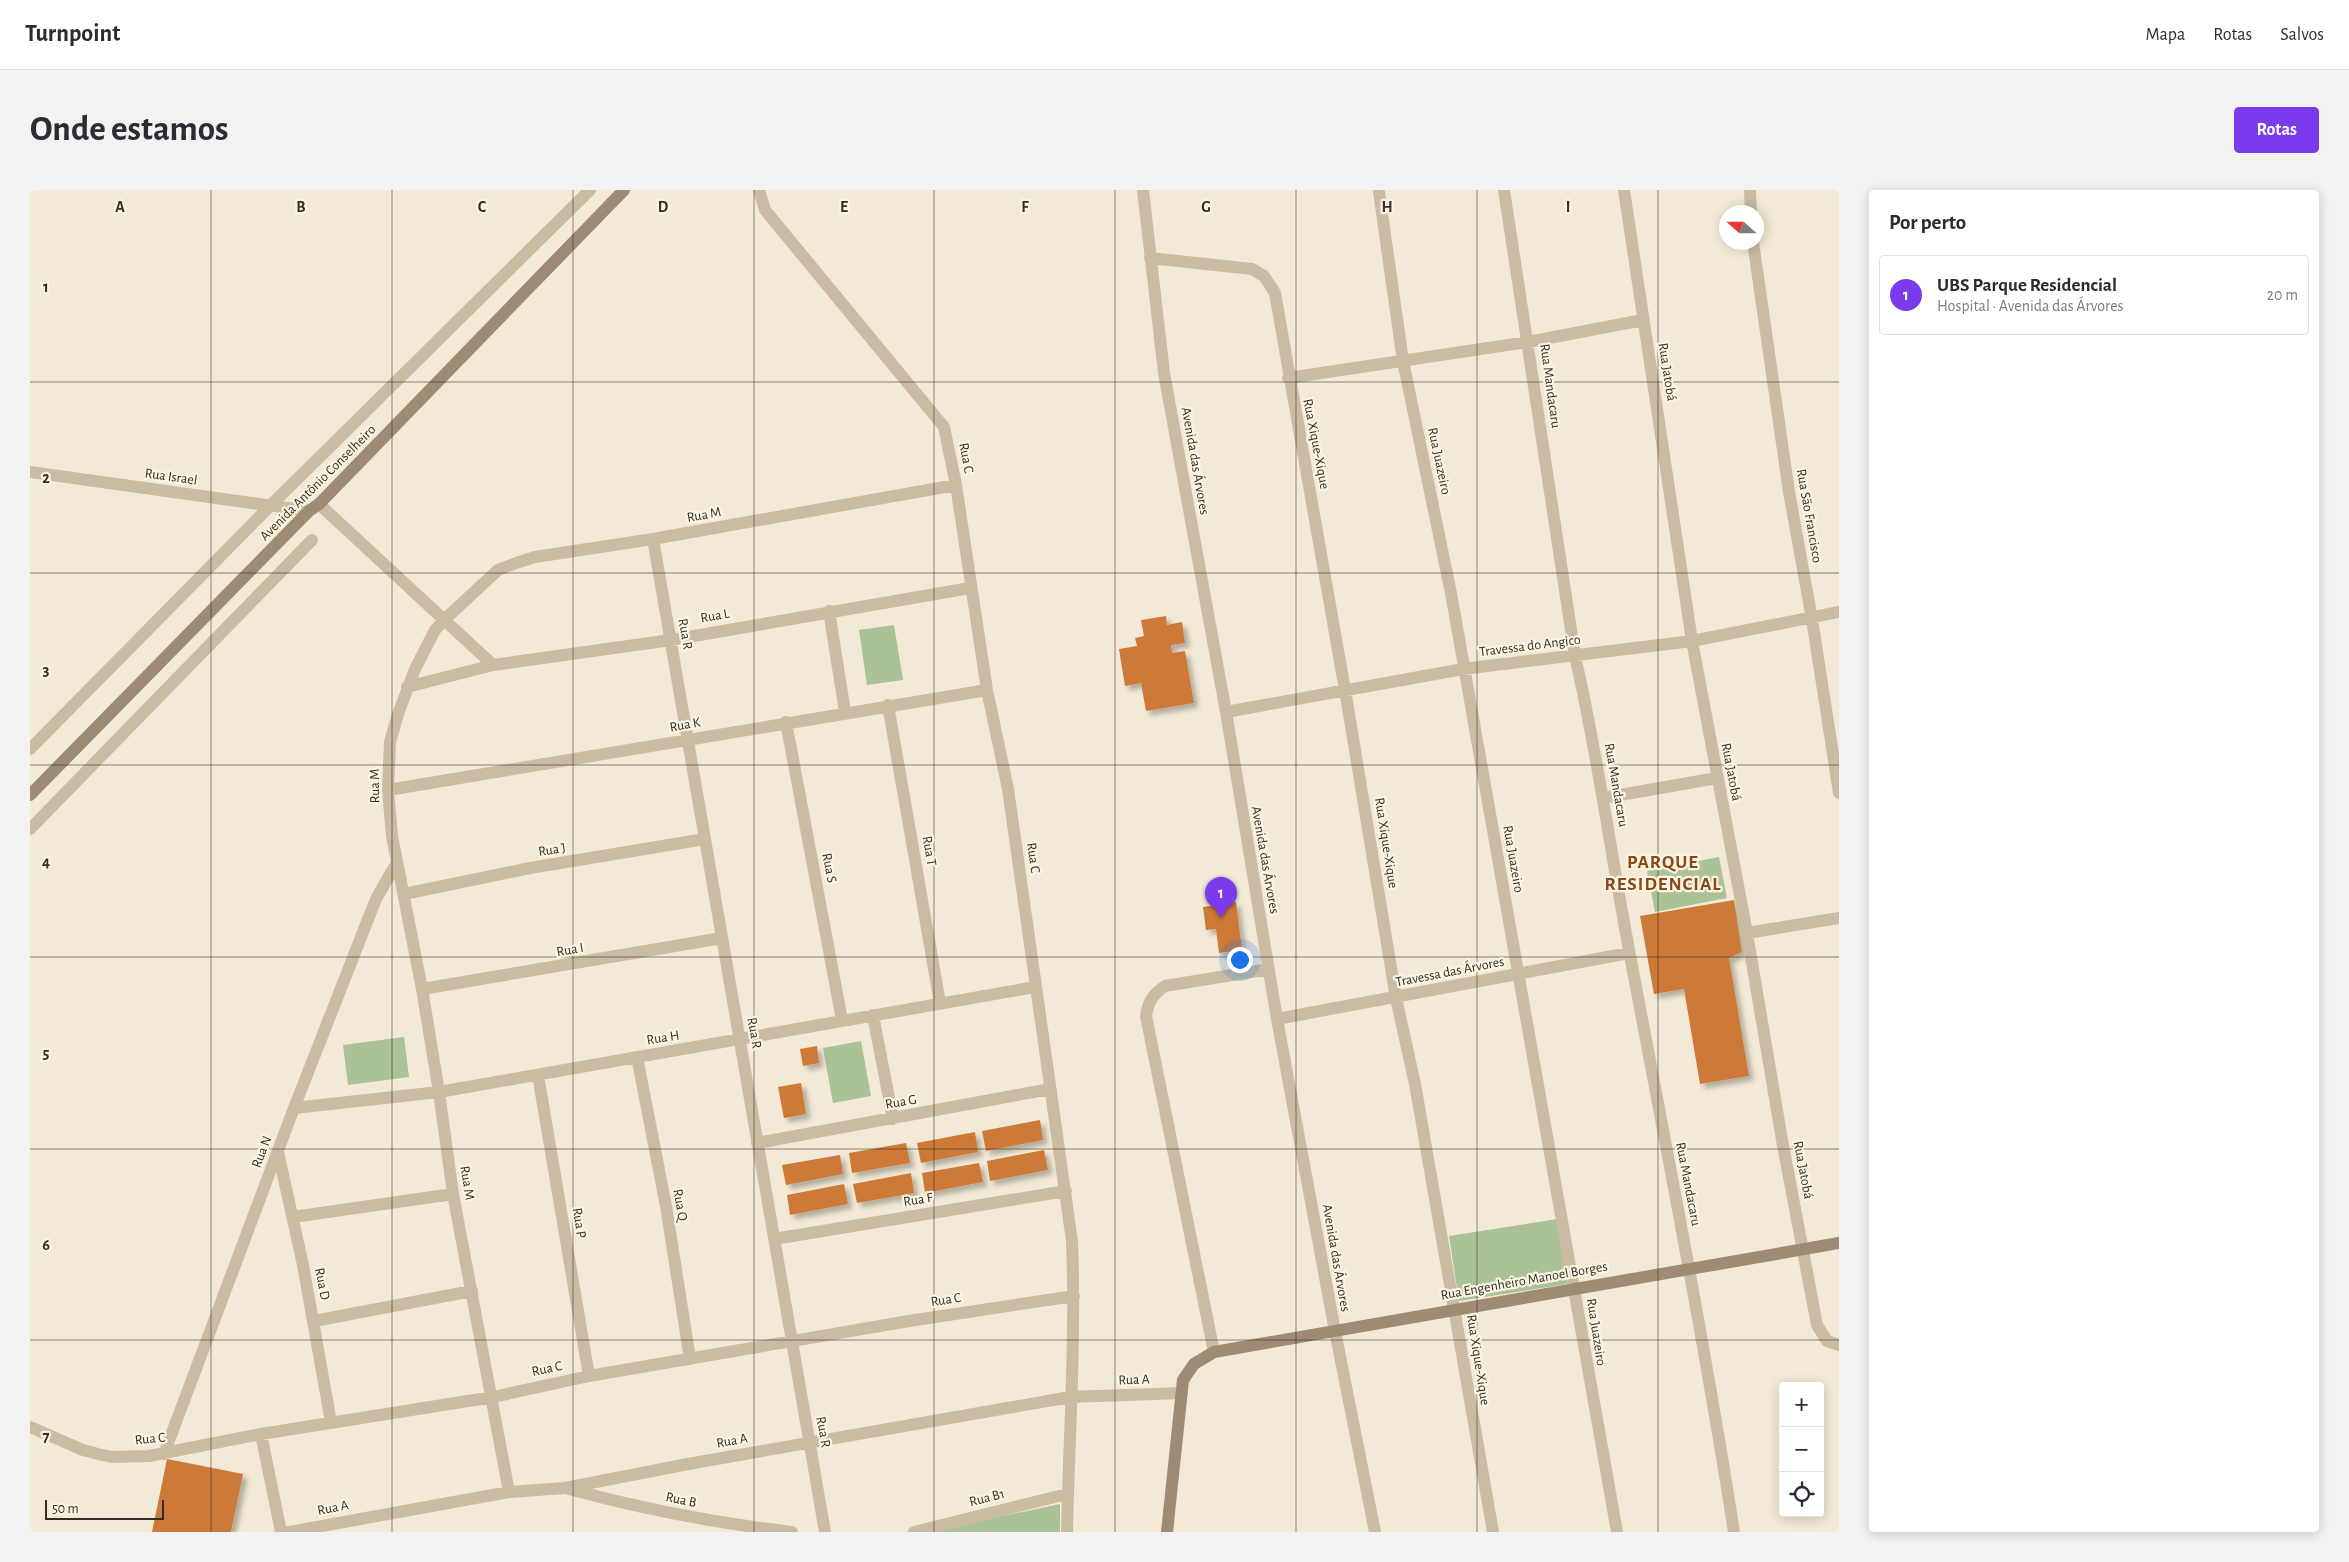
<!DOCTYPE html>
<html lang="pt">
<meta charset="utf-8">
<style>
body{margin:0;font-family:"Alegreya Sans",sans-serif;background:#f2f2f3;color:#2b2b33}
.controls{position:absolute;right:15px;bottom:15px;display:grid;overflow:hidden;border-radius:5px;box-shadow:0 2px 12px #0003}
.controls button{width:45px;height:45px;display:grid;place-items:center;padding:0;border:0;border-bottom:1px solid #e1e1e2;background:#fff;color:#2b2b33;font:25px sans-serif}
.compass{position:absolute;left:1689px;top:15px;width:45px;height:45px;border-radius:50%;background:#fff;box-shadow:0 2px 12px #0003;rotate:291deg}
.scale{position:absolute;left:15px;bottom:12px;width:119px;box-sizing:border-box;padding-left:5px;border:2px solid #352d25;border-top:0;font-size:14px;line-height:18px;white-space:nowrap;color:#352d25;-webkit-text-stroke:4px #faf4e2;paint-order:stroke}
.you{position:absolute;left:1209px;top:769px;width:18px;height:18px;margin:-12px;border:4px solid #fff;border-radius:50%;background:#1a73e8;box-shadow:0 0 0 8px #1a73e833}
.badge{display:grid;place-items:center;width:32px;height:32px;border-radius:50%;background:#7c3aed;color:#fff;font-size:16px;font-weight:700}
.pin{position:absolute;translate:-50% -41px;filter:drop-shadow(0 1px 2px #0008)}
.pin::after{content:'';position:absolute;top:26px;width:18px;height:15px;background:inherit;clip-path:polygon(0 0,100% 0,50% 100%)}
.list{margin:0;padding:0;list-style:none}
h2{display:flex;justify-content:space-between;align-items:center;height:65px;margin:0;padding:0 20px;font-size:21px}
h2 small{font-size:16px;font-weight:400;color:#7c7c81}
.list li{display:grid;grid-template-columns:32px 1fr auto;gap:15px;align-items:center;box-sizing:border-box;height:80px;margin:0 10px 10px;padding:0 10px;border:1px solid #e1e1e2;border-radius:5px}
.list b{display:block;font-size:19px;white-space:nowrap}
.list p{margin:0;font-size:16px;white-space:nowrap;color:#7c7c81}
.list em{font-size:16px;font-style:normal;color:#7c7c81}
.icon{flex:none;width:28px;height:28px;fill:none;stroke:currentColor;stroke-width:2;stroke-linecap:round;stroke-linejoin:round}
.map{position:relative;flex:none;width:1809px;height:1342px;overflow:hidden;border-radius:5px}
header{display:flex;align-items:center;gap:30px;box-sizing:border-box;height:70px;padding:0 25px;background:#fff;border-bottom:1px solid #e1e1e2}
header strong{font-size:24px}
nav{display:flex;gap:28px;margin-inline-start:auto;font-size:18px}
.intro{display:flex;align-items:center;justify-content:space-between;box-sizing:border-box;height:120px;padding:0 30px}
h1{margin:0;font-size:35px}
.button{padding:12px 22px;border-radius:5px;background:#7c3aed;color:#fff;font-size:18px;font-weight:700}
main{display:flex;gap:30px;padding:0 30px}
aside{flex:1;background:#fff;border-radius:5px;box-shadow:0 2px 12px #0003}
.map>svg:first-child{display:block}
.green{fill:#abc296}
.building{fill:#cd7939;filter:url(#shadow)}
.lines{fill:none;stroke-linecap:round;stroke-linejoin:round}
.street{stroke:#cabca2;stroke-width:12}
.secondary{stroke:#9e8b73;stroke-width:12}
.grid{fill:none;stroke:#352d25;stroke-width:1;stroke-opacity:0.55}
.labels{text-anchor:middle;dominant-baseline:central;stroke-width:4.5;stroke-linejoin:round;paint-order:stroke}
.street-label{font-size:14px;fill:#352d25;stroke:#faf4e2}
.district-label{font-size:19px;font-weight:bold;letter-spacing:1px;fill:#88491a;stroke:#faf4e2}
.grid-label{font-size:16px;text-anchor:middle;font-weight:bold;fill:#352d25;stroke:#faf4e2;stroke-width:4.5;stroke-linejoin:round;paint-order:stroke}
</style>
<header>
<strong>Turnpoint</strong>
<nav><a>Mapa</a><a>Rotas</a><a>Salvos</a></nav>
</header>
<div class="intro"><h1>Onde estamos</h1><a class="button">Rotas</a></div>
<main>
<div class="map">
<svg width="1809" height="1342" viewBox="0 0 1809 1342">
<defs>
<filter id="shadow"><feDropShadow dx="4.5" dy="4.5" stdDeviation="2.5" flood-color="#0004"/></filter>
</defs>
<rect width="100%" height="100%" fill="#f2ead6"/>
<path class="green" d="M864,435L873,490L837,495L829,440Z
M1689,667L1697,708L1625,722L1617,681Z
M374,847L379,887L318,895L313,855Z
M831,851L841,906L803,913L793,858Z
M1527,1029L1537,1094L1429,1111L1419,1046Z
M1030,1314V1342H896Z"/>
<path class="building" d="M1136,426L1137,435L1152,432L1155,453L1141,455L1142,463L1155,461L1164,513L1116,521L1111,493L1095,496L1089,459L1107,456L1105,448L1114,446L1111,430Z
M1704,710L1712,762L1699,768L1719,886L1670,894L1654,799L1624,804L1610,726Z
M1206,712L1212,760L1189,763L1186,739L1176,740L1173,717Z
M787,856L789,873L773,876L770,859Z
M771,893L776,924L754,928L748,897Z
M1010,930L1013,950L956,961L952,941Z
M945,942L948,962L891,973L887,953Z
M876,953L880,973L822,983L819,963Z
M1014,960L1018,980L960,991L957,971Z
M810,965L813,984L756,995L752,975Z
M949,973L953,992L895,1003L892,983Z
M881,983L884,1003L827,1013L823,994Z
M814,994L818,1014L760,1025L757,1005Z
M137,1269L213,1284L201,1342H122Z"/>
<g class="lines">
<path class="street" d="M729,0L735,20L914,237L926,295L957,500L978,599L1042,1051C1046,1148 1039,1245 1037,1342
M1113,0L1134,183L1196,522L1247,829L1305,1141L1345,1342
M1474,0L1545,466C1568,565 1581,666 1600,765C1636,957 1674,1149 1704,1342
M1594,0L1662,451L1717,743L1752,950L1787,1135L1797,1151L1809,1155
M1720,0L1721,22
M1349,2L1373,171L1421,403L1587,1342
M1723,52L1759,302L1782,429L1809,603
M1120,68L1222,79L1234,86L1245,103L1315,500L1366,808L1385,894L1463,1342
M1258,188L1498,152L1613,130
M0,282L279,321
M289,314L463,475
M623,349L795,1342
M799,421L815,522
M377,497L463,475L641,450L940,398
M858,515L910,813
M1196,522L1433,479L1662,451L1809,422
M756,532L812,830
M0,559L240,316L560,0
M358,600L957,500
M1573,608L1687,588
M0,639L282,350
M374,704L500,678L675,649
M1717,743L1809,728
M392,799L692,748
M843,825L863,929
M1247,829L1599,763
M607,867L636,1016L660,1169
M508,885L559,1186
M264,918L409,902L1005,797
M727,953L1020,899
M248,962L273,1075L301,1232
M263,1027L423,1004
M744,1049L1036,1001
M284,1131L442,1101
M1184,1162L1116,826C1118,812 1123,804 1135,796L1239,779
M0,1237L53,1260L68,1264L82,1267L119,1266L231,1244L463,1207L559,1186L879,1131L1044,1106
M231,1244L251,1342
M134,1264L264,918L346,709L366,674
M539,1299C612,1319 686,1333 762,1342
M479,1302L423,1004L409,902L392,799L362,646L358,600L360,552L368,524L385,479L405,440L414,430L468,380L486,373L505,367L623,349L926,295
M259,1342L479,1302L535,1298L658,1274L1040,1207L1152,1203
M884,1342L1037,1304"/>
<path class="secondary" d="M0,605L279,321L289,314L594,0
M1137,1342L1153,1190L1164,1174L1184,1162L1809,1053"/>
</g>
<path class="grid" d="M181,0V1342M362,0V1342M543,0V1342M724,0V1342M904,0V1342M1085,0V1342M1266,0V1342M1447,0V1342M1628,0V1342M0,192H1809M0,383H1809M0,575H1809M0,767H1809M0,959H1809M0,1150H1809"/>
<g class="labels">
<g class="street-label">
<text transform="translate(1637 182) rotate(81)">Rua Jatobá</text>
<text transform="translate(1520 196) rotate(82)">Rua Mandacaru</text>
<text transform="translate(1286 254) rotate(79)">Rua Xique-Xique</text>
<text transform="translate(936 268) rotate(79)">Rua C</text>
<text transform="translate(1165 271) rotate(80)">Avenida das Árvores</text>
<text transform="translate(1409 271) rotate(78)">Rua Juazeiro</text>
<text transform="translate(141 287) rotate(8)">Rua Israel</text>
<text transform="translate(288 293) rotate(-45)">Avenida Antônio Conselheiro</text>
<text transform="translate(674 325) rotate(-10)">Rua M</text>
<text transform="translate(1779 326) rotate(80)">Rua São Francisco</text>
<text transform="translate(685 426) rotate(-10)">Rua L</text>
<text transform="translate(655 444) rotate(80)">Rua R</text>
<text transform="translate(1500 456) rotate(-7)">Travessa do Angico</text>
<text transform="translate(655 535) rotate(-10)">Rua K</text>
<text transform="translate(1701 582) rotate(79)">Rua Jatobá</text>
<text transform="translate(1586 595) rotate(80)">Rua Mandacaru</text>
<text transform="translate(345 596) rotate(-91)">Rua M</text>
<text transform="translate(1356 653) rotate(81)">Rua Xique-Xique</text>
<text transform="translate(522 660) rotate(-9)">Rua J</text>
<text transform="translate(899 661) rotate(80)">Rua T</text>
<text transform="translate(1003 668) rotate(82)">Rua C</text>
<text transform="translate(1483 669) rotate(80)">Rua Juazeiro</text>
<text transform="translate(1235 670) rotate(80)">Avenida das Árvores</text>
<text transform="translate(799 678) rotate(79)">Rua S</text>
<text transform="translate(540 760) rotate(-10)">Rua I</text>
<text transform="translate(1420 782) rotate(-11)">Travessa das Árvores</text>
<text transform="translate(724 843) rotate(80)">Rua R</text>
<text transform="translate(633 848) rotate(-9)">Rua H</text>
<text transform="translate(871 912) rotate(-10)">Rua G</text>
<text transform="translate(232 962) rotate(-69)">Rua N</text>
<text transform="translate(1773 980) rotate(79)">Rua Jatobá</text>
<text transform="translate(437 993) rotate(81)">Rua M</text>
<text transform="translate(1658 994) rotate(79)">Rua Mandacaru</text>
<text transform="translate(888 1010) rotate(-9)">Rua F</text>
<text transform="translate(650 1015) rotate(80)">Rua Q</text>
<text transform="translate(549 1033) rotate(81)">Rua P</text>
<text transform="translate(1306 1068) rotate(80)">Avenida das Árvores</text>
<text transform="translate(1494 1091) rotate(-10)">Rua Engenheiro Manoel Borges</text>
<text transform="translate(292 1094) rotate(79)">Rua D</text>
<text transform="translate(916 1110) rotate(-9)">Rua C</text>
<text transform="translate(1566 1142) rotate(81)">Rua Juazeiro</text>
<text transform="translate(1448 1170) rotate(81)">Rua Xique-Xique</text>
<text transform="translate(517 1179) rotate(-12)">Rua C</text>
<text transform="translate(1104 1190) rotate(-2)">Rua A</text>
<text transform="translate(793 1242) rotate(80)">Rua R</text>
<text transform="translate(120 1249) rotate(-6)">Rua C</text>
<text transform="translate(702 1251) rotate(-10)">Rua A</text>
<text transform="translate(957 1308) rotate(-14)">Rua B1</text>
<text transform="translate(651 1310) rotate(12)">Rua B</text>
<text transform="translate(303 1318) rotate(-11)">Rua A</text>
</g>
<g class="district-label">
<text x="1633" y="672">PARQUE<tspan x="1633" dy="22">RESIDENCIAL</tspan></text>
</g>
</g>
<g class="grid-label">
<text x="90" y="22">A</text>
<text x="271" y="22">B</text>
<text x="452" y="22">C</text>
<text x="633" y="22">D</text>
<text x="814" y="22">E</text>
<text x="995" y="22">F</text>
<text x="1176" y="22">G</text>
<text x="1357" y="22">H</text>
<text x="1538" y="22">I</text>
<text x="16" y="102">1</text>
<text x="16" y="293">2</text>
<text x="16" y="485">3</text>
<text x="16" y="677">4</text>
<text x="16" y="868">5</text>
<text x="16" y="1060">6</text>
<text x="16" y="1252">7</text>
</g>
</svg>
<div class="controls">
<button>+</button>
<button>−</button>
<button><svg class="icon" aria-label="locate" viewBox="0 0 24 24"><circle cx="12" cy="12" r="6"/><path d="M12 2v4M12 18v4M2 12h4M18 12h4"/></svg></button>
</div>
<svg class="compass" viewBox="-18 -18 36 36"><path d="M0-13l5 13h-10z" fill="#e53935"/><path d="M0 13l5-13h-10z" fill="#7c7c81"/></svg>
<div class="scale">50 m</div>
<div class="you"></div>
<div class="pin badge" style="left:1191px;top:728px">1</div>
</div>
<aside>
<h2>Por perto<small></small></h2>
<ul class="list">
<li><span class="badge">1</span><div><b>UBS Parque Residencial</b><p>Hospital · Avenida das Árvores</p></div><em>20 m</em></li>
</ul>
</aside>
</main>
